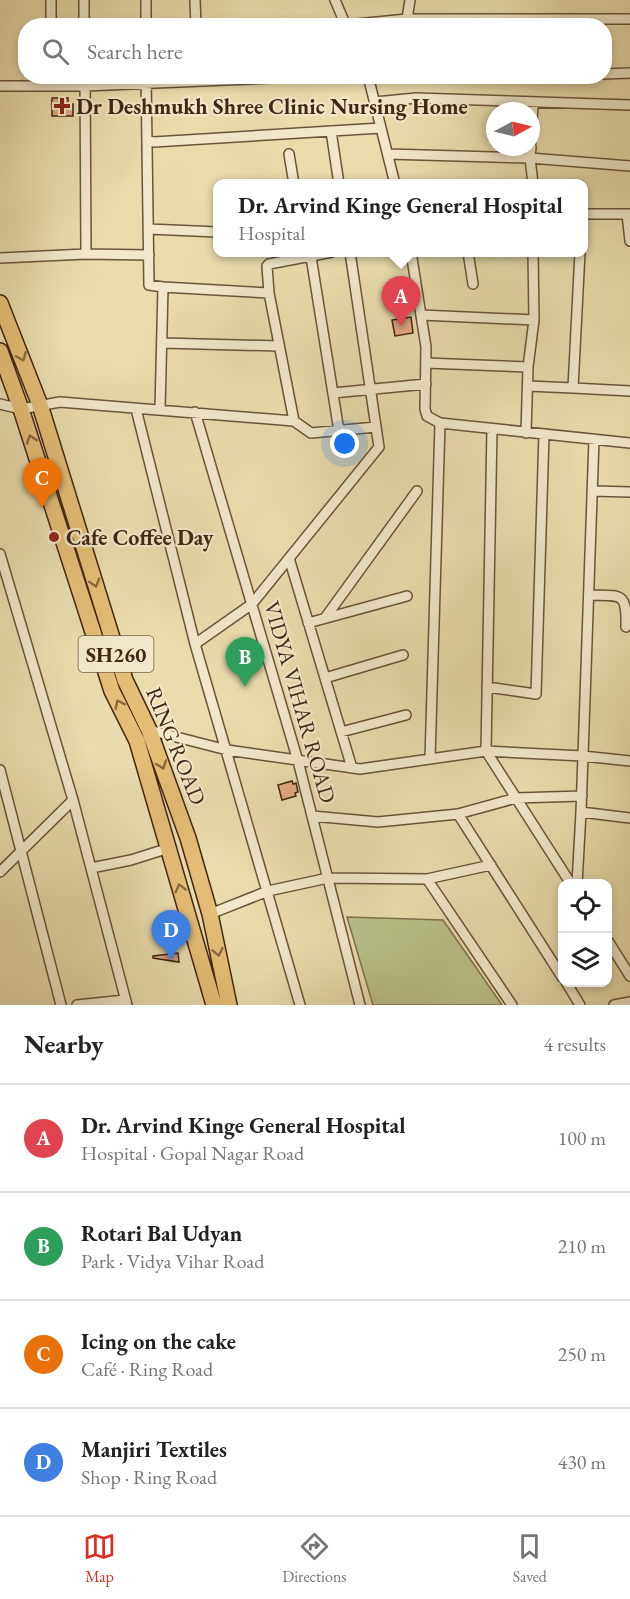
<!DOCTYPE html>
<meta charset="utf-8">
<style>
body{margin:0;font-family:"EB Garamond",serif;background:#f2f2f2;color:#222}
.controls{position:absolute;right:18px;bottom:18px;display:grid;overflow:hidden;border-radius:12px;box-shadow:0 3px 9px #0003}
.controls button{width:54px;height:54px;display:grid;place-items:center;padding:0;border:0;border-bottom:2px solid #e0e0e0;background:#fff;color:#222;font:30px sans-serif}
.compass{position:absolute;left:486px;top:102px;width:54px;height:54px;border-radius:50%;background:#fff;box-shadow:0 3px 9px #0003;rotate:83deg}
.you{position:absolute;left:345px;top:444px;width:21px;height:21px;margin:-15px;border:4px solid #fff;border-radius:50%;background:#1a73e8;box-shadow:0 0 0 9px #1a73e833}
.badge{display:grid;place-items:center;width:39px;height:39px;border-radius:50%;background:#d93025;color:#fff;font-size:20px;font-weight:700}
.pin{position:absolute;translate:-50% -50px;filter:drop-shadow(0 2px 3px #0008)}
.pin::after{content:'';position:absolute;top:32px;width:21px;height:18px;background:inherit;clip-path:polygon(0 0,100% 0,50% 100%)}
.popup{position:absolute;left:213px;top:179px;width:375px;height:78px;box-sizing:border-box;display:grid;place-content:center;border-radius:12px;background:#fff;filter:drop-shadow(0 2px 4px #0005);font-size:20px;white-space:nowrap;color:#767676}
.popup b{font-size:22px;color:#222}
.popup::after{content:'';position:absolute;left:50%;top:100%;margin-left:-12px;border:12px solid transparent;border-top-color:#fff}
.list{margin:0;padding:0;list-style:none}
h2{display:flex;justify-content:space-between;align-items:center;height:78px;margin:0;padding:0 24px;font-size:26px}
h2 small{font-size:20px;font-weight:400;color:#767676}
.list li{display:grid;grid-template-columns:39px 1fr auto;gap:18px;align-items:center;box-sizing:border-box;height:108px;padding:0 24px;border-top:2px solid #e0e0e0}
.list b{display:block;font-size:22px;white-space:nowrap}
.list p{margin:0;font-size:20px;white-space:nowrap;color:#767676}
.list em{font-size:20px;font-style:normal;color:#767676}
.icon{flex:none;width:33px;height:33px;fill:none;stroke:currentColor;stroke-width:2;stroke-linecap:round;stroke-linejoin:round}
.map{position:relative;flex:none;width:630px;height:1005px;overflow:hidden}
.search{position:absolute;background:#fff;box-shadow:0 3px 9px #0003;left:18px;right:18px;top:18px;height:66px;display:flex;align-items:center;gap:15px;box-sizing:border-box;padding:0 21px;border-radius:24px;color:#767676;font-size:22px}
.sheet{height:510px;background:#fff}
nav{display:flex;justify-content:space-around;align-items:center;box-sizing:border-box;height:84px;border-top:2px solid #e0e0e0;background:#fff;font-size:16px;color:#767676}
nav a{display:grid;justify-items:center;gap:3px}
nav .on{color:#d93025}
.map>svg:first-child{display:block}
.green{fill:#b8c089;stroke:#7e724e;stroke-width:1.5}
.building{fill:#e3aa84;stroke:#432513;stroke-width:1.5}
.lines{fill:none;stroke-linecap:round;stroke-linejoin:round}
.minor-casing{stroke:#6c533a;stroke-width:12}
.primary-casing{stroke:#432513;stroke-width:18}
.minor{stroke:#f1e8ca;stroke-width:9}
.primary{stroke:#e4be76;stroke-width:15}
.oneway{stroke:#8b6a40}
.poi-dot{fill:#8f2418;stroke:#f1e8ca;stroke-width:2}
.labels{text-anchor:middle;dominant-baseline:central;stroke-width:4.5;stroke-linejoin:round;paint-order:stroke}
.shield{fill:#f1e8ca;stroke:#77604a;stroke-width:1.5}
.shield-label{font-size:21px;font-weight:bold;fill:#432513}
.poi-label{font-size:22px;font-weight:bold;fill:#432513;stroke:#f1e8ca;text-anchor:start}
.street-label{font-size:22px;fill:#432513;stroke:#f1e8ca}
</style>
<div class="map">
<svg width="630" height="1005" viewBox="0 0 630 1005">
<rect width="100%" height="100%" fill="#e9dcad"/>
<filter id="stains"><feTurbulence type="fractalNoise" baseFrequency=".00333" numOctaves="4"/><feColorMatrix values="0 0 0 0 .2 0 0 0 0 .09 0 0 0 0 .02 0 0 0 .5 -.17"/></filter>
<radialGradient id="worn" r=".72"><stop offset=".6" stop-color="#630" stop-opacity="0"/><stop offset="1" stop-color="#630" stop-opacity=".3"/></radialGradient>
<path class="green" d="M347,917L443,920L502,1005H373Z"/>
<path class="building" d="M52,98H68V104H73V116H52Z
M411,317L413,333L395,336L392,320Z
M292,781L293,784L296,783L298,792L295,793L296,796L282,800L278,785Z
M178,953L179,962L153,958V956Z"/>
<g class="lines">
<g class="minor-casing">
<path id="minor" d="M51,0V26
M84,0V26
M195,0L196,26
M335,0L346,26
M407,19L410,0
M146,26V0
M336,26L407,19H630
M604,74L630,73
M85,76L86,254
M146,76L149,285L163,287L160,410
M368,76L395,184
M0,86H85L317,76
M375,102L416,98L630,105
M331,131L339,184
M147,140L154,142L381,128
M531,141L533,103
M531,147L530,158L630,166
M289,154L294,184
M388,154L530,158L533,184
M584,214H630
M627,214L630,241
M148,229L218,232
M350,252L376,427
M411,252L426,347L425,409L427,416L440,423L630,443
M468,252L473,284
M580,252L573,388L630,391
M311,257L339,431
M0,258L86,254L149,255
M163,287L269,293
M421,315L534,320
M162,343L279,346
M426,363L528,367L526,433
M528,367L534,320L533,252
M528,386L573,388
M333,393L426,384
M0,404L21,409L60,402L294,421L311,433L376,427L379,447L252,604L195,644
M136,409L195,644L300,1005
M195,412L298,761L360,1005
M294,421L269,293L267,266L269,264L332,252
M492,429L486,751L571,884
M592,491L630,492
M0,554L73,800L127,1005
M289,558L352,768
M589,595C621,596 627,591 626,627
M325,618L417,491
M308,623L407,596
M325,678L403,655
M487,687L536,694L544,434
M149,730L227,750L360,769L486,751L583,756L594,439
M341,732L406,715
M430,759L440,423
M630,761L583,756L581,812L630,818
M0,770L61,1005
M458,814L562,977
M312,816L378,822L458,814L516,798L582,796
M91,868L131,860L169,848
M0,872L73,800
M427,879L512,1005
M577,884L581,812
M210,914L268,891L328,878L427,879L491,865
M608,941L630,976
M566,982L580,1005
M77,1005L125,1000
M614,1005L630,1002"/>
</g>
<g class="primary-casing">
<path id="primary" d="M0,303L40,405L125,680L149,730L188,838L210,914L229,1005
M0,351L21,409L112,691L137,741L214,1005"/>
</g>
<use href="#minor" class="minor"/>
<use href="#primary" class="primary"/>
</g>
<defs><path id="oneway-chevron" d="M-2-3.5L2.5 0L-2 3.5" fill="none" stroke-width="1.6" stroke-linecap="round" stroke-linejoin="round" transform="scale(1.5)"/></defs>
<g class="oneway">
<use href="#oneway-chevron" transform="translate(22 357) rotate(68)"/>
<use href="#oneway-chevron" transform="translate(31 439) rotate(-108)"/>
<use href="#oneway-chevron" transform="translate(95 583) rotate(73)"/>
<use href="#oneway-chevron" transform="translate(119 704) rotate(-116)"/>
<use href="#oneway-chevron" transform="translate(162 765) rotate(70)"/>
<use href="#oneway-chevron" transform="translate(180 888) rotate(-104)"/>
<use href="#oneway-chevron" transform="translate(218 952) rotate(78)"/>
</g>
<g class="poi-dot">
<path d="M59 97h6v6h6v6h-6v6h-6v-6h-6v-6h6z"/>
<circle cx="54" cy="537" r="6"/>
</g>
<g class="labels">
<rect class="shield" x="78.5" y="636" width="75" height="36" rx="4.5"/>
<g class="shield-label">
<text x="116" y="654">SH260</text>
</g>
<g class="poi-label">
<text x="76" y="106">Dr Deshmukh Shree Clinic Nursing Home</text>
<text x="66" y="537">Cafe Coffee Day</text>
</g>
<g class="street-label">
<text transform="translate(300 702) rotate(74)">VIDYA VIHAR ROAD</text>
<text transform="translate(176 746) rotate(68)">RING ROAD</text>
</g>
</g>
<rect width="100%" height="100%" filter="url(#stains)"/>
<rect width="100%" height="100%" fill="url(#worn)"/>
</svg>
<div class="controls">
<button><svg class="icon" aria-label="locate" viewBox="0 0 24 24"><circle cx="12" cy="12" r="6"/><path d="M12 2v4M12 18v4M2 12h4M18 12h4"/></svg></button>
<button><svg class="icon" aria-label="layers" viewBox="0 0 24 24"><path d="M12 4l9 5-9 5-9-5zM3 14l9 5 9-5"/></svg></button>
</div>
<svg class="compass" viewBox="-18 -18 36 36"><path d="M0-13l5 13h-10z" fill="#e53935"/><path d="M0 13l5-13h-10z" fill="#767676"/></svg>
<div class="you"></div>
<div class="pin badge" style="left:401px;top:326px;background:#e0444e">A</div>
<div class="popup"><b>Dr. Arvind Kinge General Hospital</b>Hospital</div>
<div class="pin badge" style="left:245px;top:687px;background:#2e9e5b">B</div>
<div class="pin badge" style="left:42px;top:508px;background:#e8710a">C</div>
<div class="pin badge" style="left:171px;top:960px;background:#3f7fe0">D</div>
<div class="search"><svg class="icon" aria-label="search" viewBox="0 0 24 24"><circle cx="10" cy="10" r="6"/><path d="M15 15l6 6"/></svg>Search here</div>
</div>
<section class="sheet">
<h2>Nearby<small>4 results</small></h2>
<ul class="list">
<li><span class="badge" style="background:#e0444e">A</span><div><b>Dr. Arvind Kinge General Hospital</b><p>Hospital · Gopal Nagar Road</p></div><em>100 m</em></li>
<li><span class="badge" style="background:#2e9e5b">B</span><div><b>Rotari Bal Udyan</b><p>Park · Vidya Vihar Road</p></div><em>210 m</em></li>
<li><span class="badge" style="background:#e8710a">C</span><div><b>Icing on the cake</b><p>Café · Ring Road</p></div><em>250 m</em></li>
<li><span class="badge" style="background:#3f7fe0">D</span><div><b>Manjiri Textiles</b><p>Shop · Ring Road</p></div><em>430 m</em></li>
</ul>
</section>
<nav>
<a class="on"><svg class="icon" aria-label="map" viewBox="0 0 24 24"><path d="M3 6l6-2 6 2 6-2v14l-6 2-6-2-6 2zM9 4v14M15 6v14"/></svg>Map</a>
<a><svg class="icon" aria-label="directions" viewBox="0 0 24 24"><path d="M12 3l9 9-9 9-9-9zM9 14v-3h6M13 9l2 2-2 2"/></svg>Directions</a>
<a><svg class="icon" aria-label="saved" viewBox="0 0 24 24"><path d="M7 4h10v16l-5-4-5 4z"/></svg>Saved</a>
</nav>
